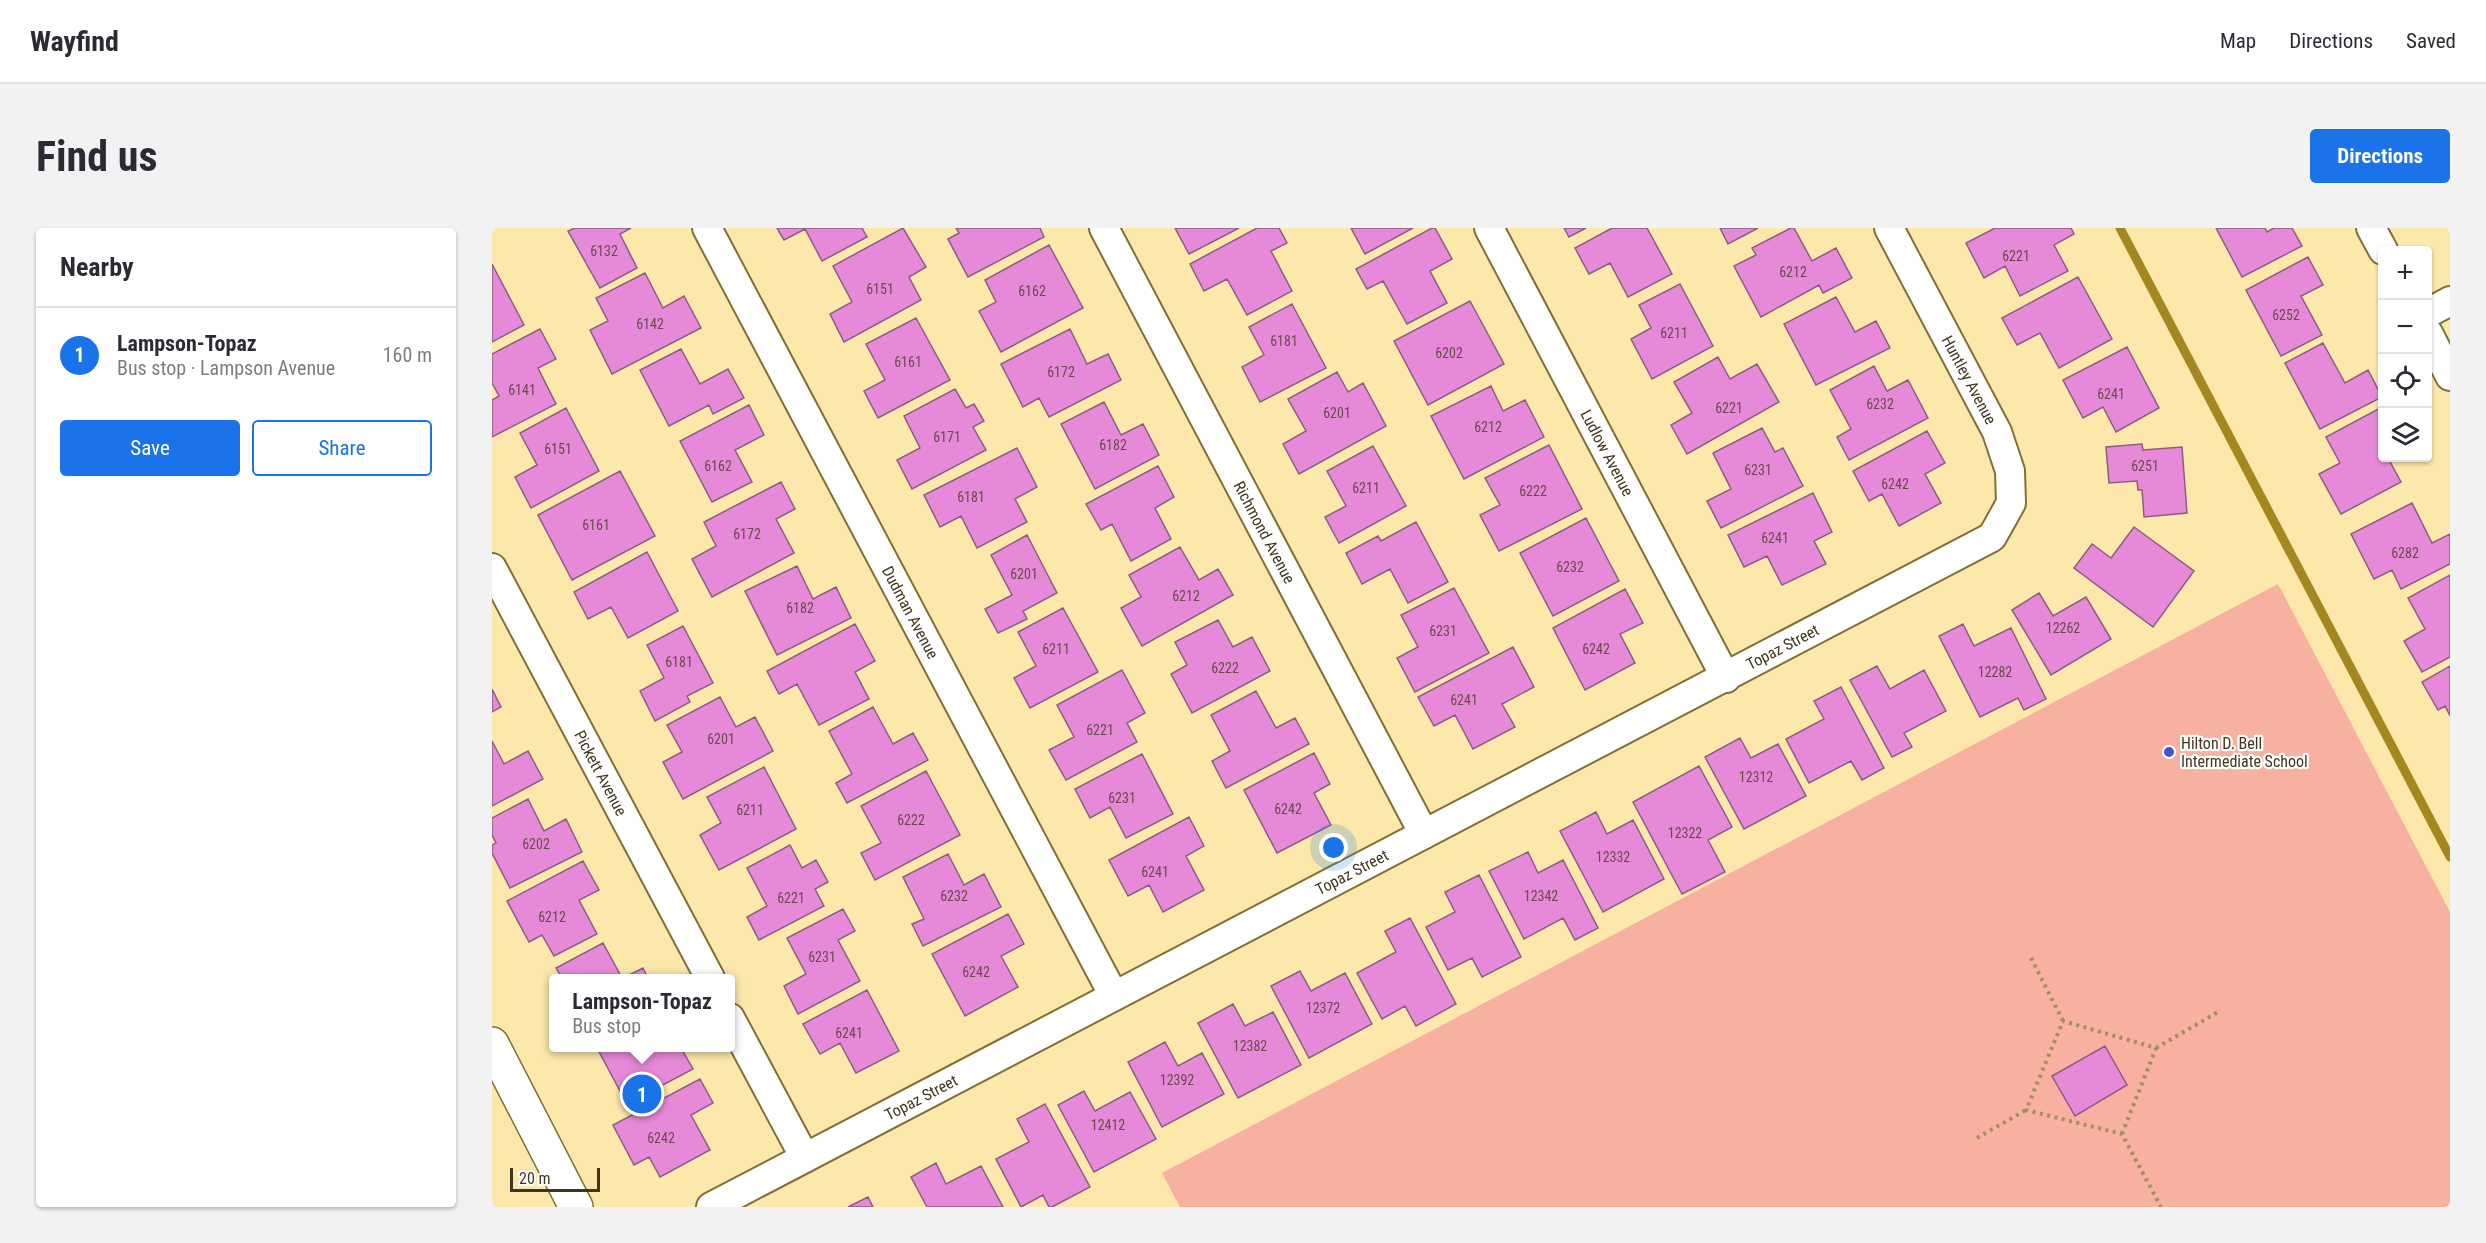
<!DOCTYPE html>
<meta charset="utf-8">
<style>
body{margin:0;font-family:"Roboto Condensed",sans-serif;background:#f2f2f3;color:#2b2b33}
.controls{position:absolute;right:18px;top:18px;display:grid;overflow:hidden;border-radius:6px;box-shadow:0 2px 4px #0004}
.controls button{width:54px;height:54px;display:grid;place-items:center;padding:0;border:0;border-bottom:2px solid #e1e1e2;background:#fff;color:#2b2b33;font:30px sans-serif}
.scale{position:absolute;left:18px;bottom:15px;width:90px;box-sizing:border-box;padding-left:6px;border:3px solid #3e361d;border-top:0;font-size:16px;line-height:21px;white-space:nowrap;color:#3e361d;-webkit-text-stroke:4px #fff;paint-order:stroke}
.you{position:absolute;left:842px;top:620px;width:21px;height:21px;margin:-15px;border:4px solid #fff;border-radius:50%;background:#1a73e8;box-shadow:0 0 0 9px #1a73e833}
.badge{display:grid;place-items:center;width:39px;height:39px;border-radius:50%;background:#1a73e8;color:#fff;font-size:20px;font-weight:700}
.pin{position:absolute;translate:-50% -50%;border:3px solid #fff;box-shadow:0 2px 6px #0006}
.popup{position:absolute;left:57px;top:746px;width:186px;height:78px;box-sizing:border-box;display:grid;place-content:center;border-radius:6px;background:#fff;filter:drop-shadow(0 2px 4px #0005);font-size:20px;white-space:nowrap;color:#7c7c81}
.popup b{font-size:22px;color:#2b2b33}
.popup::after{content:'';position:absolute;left:50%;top:100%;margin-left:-12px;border:12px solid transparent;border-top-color:#fff}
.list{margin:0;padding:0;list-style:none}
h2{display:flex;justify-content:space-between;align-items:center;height:78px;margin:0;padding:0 24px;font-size:26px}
h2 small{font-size:20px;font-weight:400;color:#7c7c81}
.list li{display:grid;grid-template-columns:39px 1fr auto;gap:18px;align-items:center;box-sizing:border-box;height:96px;padding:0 24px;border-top:2px solid #e1e1e2}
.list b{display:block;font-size:22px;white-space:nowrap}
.list p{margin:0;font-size:20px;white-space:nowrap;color:#7c7c81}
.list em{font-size:20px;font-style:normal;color:#7c7c81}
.actions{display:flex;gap:12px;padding:18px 24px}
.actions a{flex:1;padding:14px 0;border:2px solid #1a73e8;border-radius:6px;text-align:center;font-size:21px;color:#1a73e8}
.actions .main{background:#1a73e8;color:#fff}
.icon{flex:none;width:33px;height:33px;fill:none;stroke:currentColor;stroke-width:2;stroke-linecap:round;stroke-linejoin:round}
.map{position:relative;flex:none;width:1958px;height:979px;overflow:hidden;border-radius:6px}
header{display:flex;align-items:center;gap:36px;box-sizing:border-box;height:84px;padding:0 30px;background:#fff;border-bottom:2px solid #e1e1e2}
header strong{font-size:28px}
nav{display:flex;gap:33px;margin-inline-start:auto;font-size:21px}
.intro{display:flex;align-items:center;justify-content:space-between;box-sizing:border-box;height:144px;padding:0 36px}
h1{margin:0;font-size:42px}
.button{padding:15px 27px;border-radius:6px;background:#1a73e8;color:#fff;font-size:21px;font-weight:700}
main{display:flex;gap:36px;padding:0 36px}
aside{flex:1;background:#fff;border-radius:6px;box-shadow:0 2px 4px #0004}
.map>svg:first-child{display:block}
.green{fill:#f8b0a1}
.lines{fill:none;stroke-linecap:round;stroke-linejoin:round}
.stream{stroke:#a4881f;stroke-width:9}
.building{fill:#e789d9;stroke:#8b5d83;stroke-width:1.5}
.minor-casing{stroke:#816f35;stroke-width:32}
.secondary-casing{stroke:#816f35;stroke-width:36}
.path{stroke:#9e9064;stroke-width:4;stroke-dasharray:3 4.5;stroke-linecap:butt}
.minor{stroke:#fff;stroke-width:28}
.secondary{stroke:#fff;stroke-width:33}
.poi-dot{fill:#4553c7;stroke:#fff;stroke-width:2}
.labels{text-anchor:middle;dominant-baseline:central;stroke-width:4.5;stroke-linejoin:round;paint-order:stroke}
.number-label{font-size:14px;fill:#684b4c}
.street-label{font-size:16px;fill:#3e361d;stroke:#fff}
.poi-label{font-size:16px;fill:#3e361d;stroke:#fff;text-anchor:start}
</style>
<header>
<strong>Wayfind</strong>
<nav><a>Map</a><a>Directions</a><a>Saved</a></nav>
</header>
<div class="intro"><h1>Find us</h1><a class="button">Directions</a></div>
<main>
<aside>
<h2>Nearby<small></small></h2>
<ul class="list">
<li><span class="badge">1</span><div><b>Lampson-Topaz</b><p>Bus stop · Lampson Avenue</p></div><em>160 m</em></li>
</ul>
<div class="actions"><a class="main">Save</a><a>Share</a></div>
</aside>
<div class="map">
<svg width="1958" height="979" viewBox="0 0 1958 979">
<rect width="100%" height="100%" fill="#fbe8aa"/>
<path class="green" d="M1786,356L1958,684V979H688L670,945Z"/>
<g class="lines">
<path class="stream" d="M1628,0L1958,629"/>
</g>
<path class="building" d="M83,0H139L128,6L145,40L108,60L76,3Z
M285,0H370L375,9L330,33L313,1L292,12Z
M411,0L434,39L417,49L429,72L352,114L338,86L360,74L341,38Z
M464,0H548L552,9L476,49L456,11L467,5Z
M683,0H747L697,26Z
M765,0H787L795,15L779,23L800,63L755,87L735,51L712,63L698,36Z
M859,0H921L873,26Z
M940,0H943L960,31L938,43L955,75L915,96L891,53L875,61L864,41Z
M1072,0H1094L1077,9Z
M1120,0H1155L1180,46L1136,69L1118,35L1097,46L1083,20Z
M1228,0H1266L1236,16Z
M1299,0H1302L1320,33L1344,20L1360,50L1331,65L1327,57L1269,89L1242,38L1264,27L1260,20Z
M1503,0H1579L1582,6L1562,17L1576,43L1528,68L1513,38L1492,50L1474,15Z
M1724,0H1773L1775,4L1782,0H1800L1810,18L1750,49Z
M557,17L591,80L509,124L487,83L504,74L493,52Z
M1816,29L1831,57L1809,68L1830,107L1789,128L1754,62Z
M0,36L32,97L0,114Z
M153,45L171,80L192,68L209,100L120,146L98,102L116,93L104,70Z
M1586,49L1620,111L1567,140L1548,105L1525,117L1510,90Z
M1188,56L1221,118L1160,151L1139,111L1159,100L1147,77Z
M1344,69L1363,104L1384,93L1398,120L1324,157L1292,96Z
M978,73L1012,136L936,177L902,113Z
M800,76L834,140L768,174L750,139L772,127L757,99Z
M424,90L458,152L386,190L372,163L393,152L374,116Z
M48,101L64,131L46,140L64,176L0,209V172L7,168L0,155V126Z
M578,101L595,136L616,126L629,152L557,189L547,170L531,179L509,136Z
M1831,115L1853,155L1876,142L1890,169L1828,201L1793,135Z
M1635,119L1667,180L1624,204L1611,179L1591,190L1571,152Z
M189,121L208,156L236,141L252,170L221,186L217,177L177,198L148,142Z
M1226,129L1238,151L1265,136L1287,174L1195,226L1179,197L1200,185L1182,154Z
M1382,138L1395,163L1416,152L1436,190L1357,232L1345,209L1359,201L1338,162Z
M845,144L856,164L871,155L894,198L807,246L791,216L814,203L796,171Z
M999,158L1011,183L1033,172L1052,209L972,251L939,188Z
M463,161L474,180L482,176L492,193L481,199L494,222L420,261L405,232L428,220L412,188Z
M612,174L629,207L651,196L667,227L603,261L569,196Z
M257,177L272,207L243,222L260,254L220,274L188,213Z
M1890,179V230H1896L1909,254L1849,286L1827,246L1848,235L1834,209Z
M74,180L107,243L39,280L23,249L45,237L28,205Z
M1270,200L1283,224L1291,220L1311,258L1229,300L1215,273L1239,261L1221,225Z
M1435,203L1453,235L1433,246L1449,275L1407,298L1390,266L1377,273L1361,243Z
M1650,216L1651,222L1690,219L1695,285L1652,289L1650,262H1646L1645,253L1617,255L1614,219Z
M1057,217L1090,281L1007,323L988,287L1008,277L993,250Z
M881,218L914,278L847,315L833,289L854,278L835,243Z
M525,220L545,259L523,271L535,294L485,320L469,288L448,299L432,267Z
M666,238L682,269L663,280L679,311L639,333L620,296L609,302L594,276Z
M128,243L163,308L80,352L46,287Z
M289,254L303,281L284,291L302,325L220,369L200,331L224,318L212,294Z
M1321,265L1340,304L1322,313L1334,336L1290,357L1275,328L1252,339L1236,307Z
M1920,275L1940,315L1958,306V336L1909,361L1900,342L1882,351L1859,306Z
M1094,290L1127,353L1061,388L1028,325Z
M924,294L956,354L916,375L898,341L870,356L854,325L886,308L889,313Z
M1642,299L1702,343L1661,399L1582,340L1600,316L1619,330Z
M535,307L565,365L531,383L535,391L506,405L493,381L520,367L499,327Z
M688,319L707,352L726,341L741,367L650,418L629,380L649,369L637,347Z
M155,324L186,383L136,410L119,379L96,391L82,364Z
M305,338L321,371L344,359L359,390L285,427L253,363Z
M1958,347V429L1930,444L1912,413L1933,401L1916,370Z
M962,360L997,425L923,464L905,430L926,419L909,387Z
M1133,361L1151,395L1128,406L1143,435L1093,462L1061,400Z
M1547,365L1561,388L1594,369L1619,411L1559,447L1520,382Z
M571,380L606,444L538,480L522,450L544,438L526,404Z
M726,392L741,419L760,409L778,443L700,485L679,446L695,437L683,414Z
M363,396L383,433L363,444L377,471L327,497L305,456L287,466L275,443Z
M1471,396L1482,418L1519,400L1554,471L1532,482L1526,470L1488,489L1447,408Z
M191,398L221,455L195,468L198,474L163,493L148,463L172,450L155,417Z
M1021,419L1042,459L1010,476L1023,499L981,521L963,487L942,498L926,469Z
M1385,438L1398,461L1432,442L1454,483L1412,505L1420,519L1400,529L1358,452Z
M1958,438V488L1953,478L1946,482L1930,454Z
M630,442L653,485L635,495L645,514L574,552L557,522L582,509L565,477Z
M1349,459L1392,540L1370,552L1359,533L1317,555L1294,511L1332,491L1322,473Z
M0,461L9,479L0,484Z
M764,463L784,500L803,490L817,516L734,560L720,533L738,523L719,487Z
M228,469L244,499L263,489L281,523L191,571L171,534L190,524L175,497Z
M381,479L401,516L421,505L436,532L355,575L344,555L360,546L337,503Z
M1248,510L1259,530L1286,516L1314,568L1252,601L1213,529Z
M0,513L12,536L36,523L51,551L0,578Z
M822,525L838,556L822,565L839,597L785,625L752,562Z
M650,526L681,586L634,610L618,579L598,590L583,561Z
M1207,538L1240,599L1216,612L1233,644L1190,666L1141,574Z
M272,539L304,601L227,642L208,607L229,595L215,569Z
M434,543L468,607L383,652L369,625L389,615L369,578Z
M36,571L52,603L74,591L90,624L18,660L0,625V617L4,615L0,607V590Z
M1104,584L1115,606L1141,592L1172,651L1111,684L1068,603Z
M697,589L712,618L694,628L712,662L671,684L657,657L636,668L617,632Z
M298,617L310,640L324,632L336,654L323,661L332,678L267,712L255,689L275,678L255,640Z
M1036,624L1046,645L1071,632L1106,700L1083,712L1071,690L1032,711L997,643Z
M456,626L472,657L492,646L509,679L431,718L420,696L432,691L411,649Z
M91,633L107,662L87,672L105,706L62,728L50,707L37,714L15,673Z
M987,647L1029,729L990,749L980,730L956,742L934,699L963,684L953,664Z
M351,681L363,703L346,712L368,753L306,786L292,758L314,746L295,710Z
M516,686L532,716L509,728L526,759L473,788L440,726Z
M918,690L964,776L924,798L913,778L890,791L865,745L904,724L893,703Z
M111,715L130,750H70L64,740Z
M151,740L156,750H131Z
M808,743L819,763L853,745L880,796L817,830L779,758Z
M375,762L407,823L364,845L348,815L328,826L311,796Z
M741,776L753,798L781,784L809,837L746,870L706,795Z
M673,814L686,838L710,825L732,866L670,899L636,834Z
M1613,818L1635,857L1583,888L1560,848Z
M105,820H189L201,841L135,876Z
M208,851L221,875L199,887L218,922L168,949L157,929L142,937L121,897Z
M592,863L603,883L638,864L664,911L602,944L566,877Z
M553,876L598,959L560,979H557L551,967L529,979L504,931L537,914L525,891Z
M444,935L454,956L489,938L511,979H435L419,949Z
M376,969L381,979H356Z"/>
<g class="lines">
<g class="minor-casing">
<g id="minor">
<path id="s1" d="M215,0L622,768"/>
<path id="s2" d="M612,0L932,606"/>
<path id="s3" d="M997,0L1234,450"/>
<path d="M1879,0L1891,22"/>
<path d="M1936,85L1958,73"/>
<path d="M1936,105L1958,148"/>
<path id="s4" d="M0,340L218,750"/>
<path d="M238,790L313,930"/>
<path id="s5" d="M219,979L1500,309L1519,275L1518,243L1505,204L1397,0"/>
</g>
</g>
<g class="secondary-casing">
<path id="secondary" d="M0,816L84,979"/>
</g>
<path class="path" d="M1539,730L1571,793
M1664,820L1726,784
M1630,906L1664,820L1571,793L1534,882L1630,906L1669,979
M1485,910L1534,882"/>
<use href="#minor" class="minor"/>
<use href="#secondary" class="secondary"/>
</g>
<circle class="poi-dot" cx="1677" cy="524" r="6"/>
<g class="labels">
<g class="number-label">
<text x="112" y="23">6132</text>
<text x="1524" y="28">6221</text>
<text x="1301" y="44">6212</text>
<text x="388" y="61">6151</text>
<text x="540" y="63">6162</text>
<text x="1794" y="87">6252</text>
<text x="158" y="96">6142</text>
<text x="1182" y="105">6211</text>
<text x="792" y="113">6181</text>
<text x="957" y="125">6202</text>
<text x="416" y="134">6161</text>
<text x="569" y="144">6172</text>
<text x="30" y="162">6141</text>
<text x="1619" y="166">6241</text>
<text x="1388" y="176">6232</text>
<text x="1237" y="180">6221</text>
<text x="845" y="185">6201</text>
<text x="996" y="199">6212</text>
<text x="455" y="209">6171</text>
<text x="621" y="217">6182</text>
<text x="66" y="221">6151</text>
<text x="226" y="238">6162</text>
<text x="1653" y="238">6251</text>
<text x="1266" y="242">6231</text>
<text x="1403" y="256">6242</text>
<text x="874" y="260">6211</text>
<text x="1041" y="263">6222</text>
<text x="479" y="269">6181</text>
<text x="104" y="297">6161</text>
<text x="255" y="306">6172</text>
<text x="1283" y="310">6241</text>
<text x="1913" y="325">6282</text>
<text x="1078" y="339">6232</text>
<text x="532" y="346">6201</text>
<text x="694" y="368">6212</text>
<text x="308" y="380">6182</text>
<text x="1571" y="400">12262</text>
<text x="951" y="403">6231</text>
<text x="564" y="421">6211</text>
<text x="1104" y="421">6242</text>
<text x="187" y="434">6181</text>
<text x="733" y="440">6222</text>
<text x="1503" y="444">12282</text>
<text x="972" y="472">6241</text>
<text x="608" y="502">6221</text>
<text x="229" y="511">6201</text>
<text x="1264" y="549">12312</text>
<text x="630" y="570">6231</text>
<text x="796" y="581">6242</text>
<text x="258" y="582">6211</text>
<text x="419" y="592">6222</text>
<text x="1193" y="605">12322</text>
<text x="44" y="616">6202</text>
<text x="1121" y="629">12332</text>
<text x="663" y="644">6241</text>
<text x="462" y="668">6232</text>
<text x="1049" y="668">12342</text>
<text x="299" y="670">6221</text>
<text x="60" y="689">6212</text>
<text x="330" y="729">6231</text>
<text x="484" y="744">6242</text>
<text x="831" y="780">12372</text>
<text x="357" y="805">6241</text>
<text x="758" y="818">12382</text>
<text x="685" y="852">12392</text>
<text x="616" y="897">12412</text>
<text x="169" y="910">6242</text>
</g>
<g class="street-label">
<text transform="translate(1477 152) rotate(62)">Huntley Avenue</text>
<text stroke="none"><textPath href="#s3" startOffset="254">Ludlow Avenue</textPath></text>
<text stroke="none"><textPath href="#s2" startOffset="344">Richmond Avenue</textPath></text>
<text stroke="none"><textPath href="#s1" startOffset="435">Dudman Avenue</textPath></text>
<text stroke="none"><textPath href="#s5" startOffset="1209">Topaz Street</textPath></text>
<text stroke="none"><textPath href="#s4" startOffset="232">Pickett Avenue</textPath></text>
<text stroke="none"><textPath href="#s5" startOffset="723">Topaz Street</textPath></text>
<text stroke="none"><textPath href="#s5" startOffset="237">Topaz Street</textPath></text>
</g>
<g class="poi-label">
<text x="1689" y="515">Hilton D. Bell<tspan x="1689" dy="18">Intermediate School</tspan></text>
</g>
</g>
</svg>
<div class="controls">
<button>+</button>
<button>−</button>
<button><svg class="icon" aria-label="locate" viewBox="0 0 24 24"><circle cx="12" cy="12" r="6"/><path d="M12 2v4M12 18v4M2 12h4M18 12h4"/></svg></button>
<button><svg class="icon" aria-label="layers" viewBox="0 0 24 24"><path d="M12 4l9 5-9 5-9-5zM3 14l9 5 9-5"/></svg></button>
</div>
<div class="scale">20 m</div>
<div class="you"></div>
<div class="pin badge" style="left:150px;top:866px">1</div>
<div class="popup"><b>Lampson-Topaz</b>Bus stop</div>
</div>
</main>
